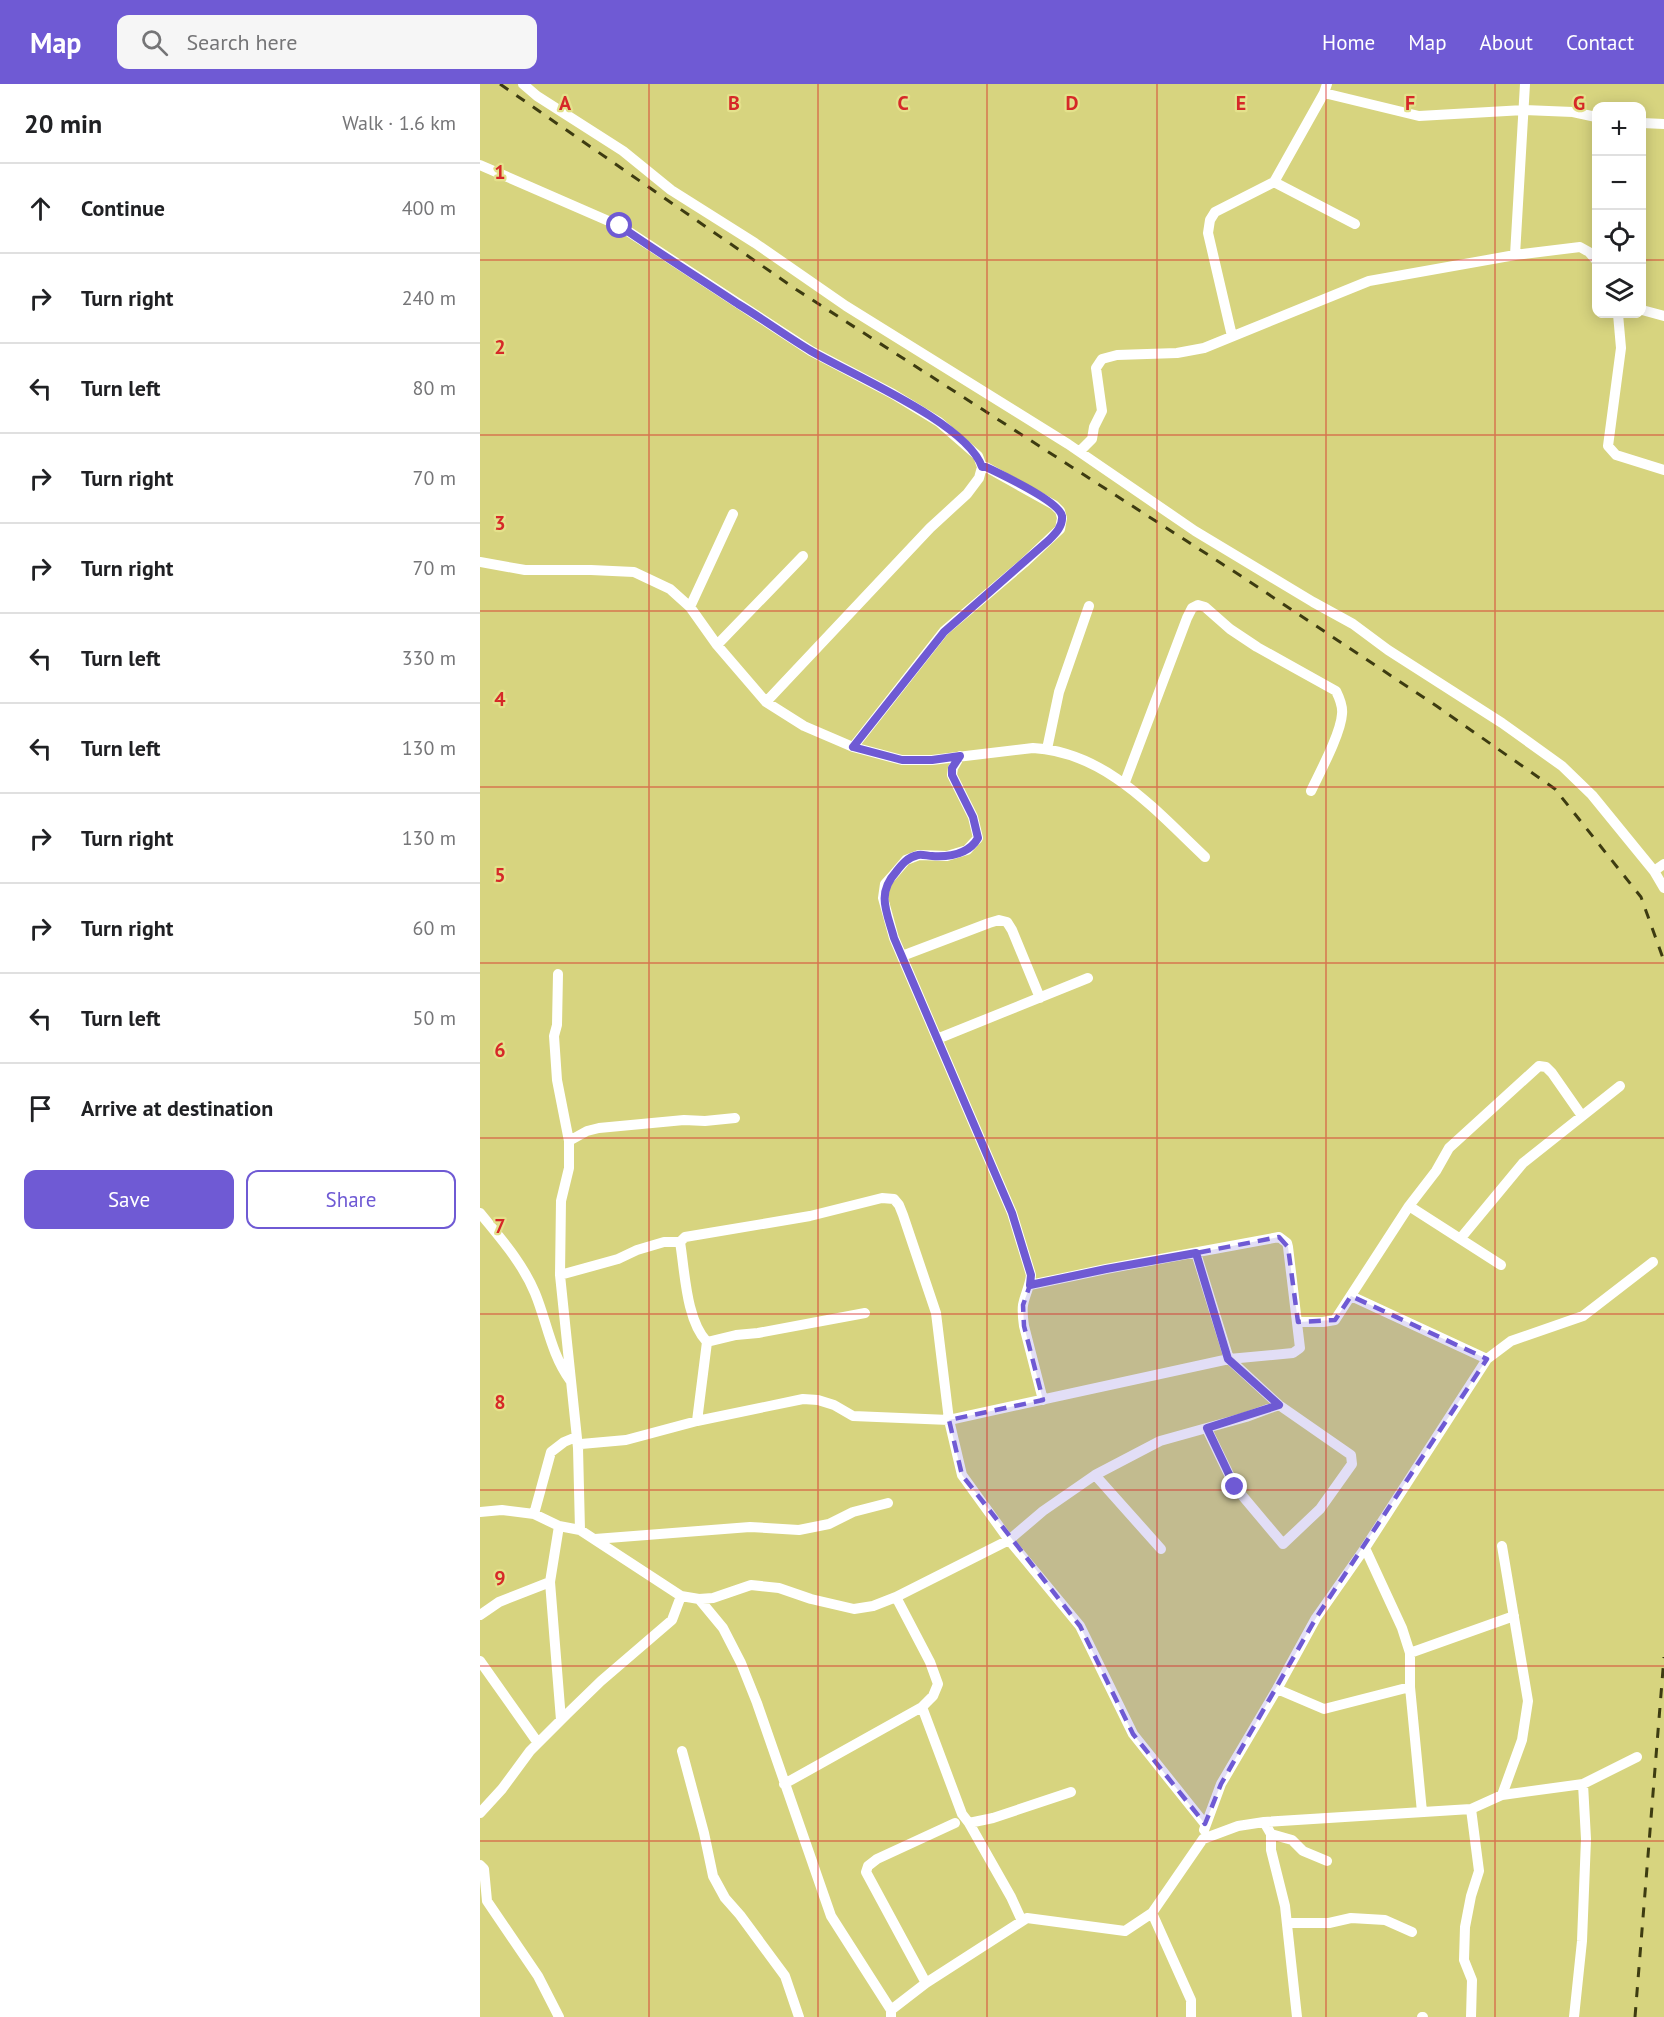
<!DOCTYPE html>
<meta charset="utf-8">
<style>
body{margin:0;font-family:"PT Sans",sans-serif;background:#f6f6f6;color:#202124}
.controls{position:absolute;right:18px;top:18px;display:grid;overflow:hidden;border-radius:12px;box-shadow:0 3px 15px #0003}
.controls button{width:54px;height:54px;display:grid;place-items:center;padding:0;border:0;border-bottom:2px solid #e0e0e0;background:#fff;color:#202124;font:30px sans-serif}
.stop{position:absolute;width:18px;height:18px;margin:-14px;border:4px solid #6f5ad4;border-radius:50%;background:#fff}
.stop.end{background:#6f5ad4;border-color:#fff;box-shadow:0 2px 6px #0008}
.list{margin:0;padding:0;list-style:none}
h2{display:flex;justify-content:space-between;align-items:center;height:78px;margin:0;padding:0 24px;font-size:26px}
h2 small{font-size:20px;font-weight:400;color:#757577}
.list li{display:grid;grid-template-columns:39px 1fr auto;gap:18px;align-items:center;box-sizing:border-box;height:90px;padding:0 24px;border-top:2px solid #e0e0e0}
.list b{display:block;font-size:22px;white-space:nowrap}
.list em{font-size:20px;font-style:normal;color:#757577}
.actions{display:flex;gap:12px;padding:18px 24px}
.actions a{flex:1;padding:14px 0;border:2px solid #6f5ad4;border-radius:12px;text-align:center;font-size:21px;color:#6f5ad4}
.actions .main{background:#6f5ad4;color:#fff}
.icon{flex:none;width:33px;height:33px;fill:none;stroke:currentColor;stroke-width:2;stroke-linecap:round;stroke-linejoin:round}
.map{position:relative;flex:none;width:1184px;height:1933px;overflow:hidden}
header{display:flex;align-items:center;gap:36px;box-sizing:border-box;height:84px;padding:0 30px;background:#6f5ad4;color:#fff}
header strong{font-size:28px}
nav{display:flex;gap:33px;margin-inline-start:auto;font-size:21px}
.search{width:420px;height:54px;background:#f6f6f6;display:flex;align-items:center;gap:15px;box-sizing:border-box;padding:0 21px;border-radius:12px;color:#757577;font-size:22px}
main{display:flex}
aside{flex:1;background:#fff}
.map>svg:first-child{display:block}
.lines{fill:none;stroke-linecap:round;stroke-linejoin:round}
.street{stroke:#fff;stroke-width:10}
.rail{stroke:#3d3b11;stroke-width:3;stroke-dasharray:10 10;stroke-linecap:butt}
.route{stroke:#6f5ad4;stroke-width:8}
.marked{fill:#6f5ad4;fill-opacity:0.2;stroke:#6f5ad4;stroke-width:4.5;stroke-dasharray:12 8;stroke-linejoin:round}
.grid{fill:none;stroke:#d62828;stroke-width:1.5;stroke-opacity:0.55}
.grid-label{font-size:20px;text-anchor:middle;font-weight:bold;fill:#d62828;stroke:#e4e18c;stroke-width:4.5;stroke-linejoin:round;paint-order:stroke}
</style>
<header>
<strong>Map</strong>
<div class="search"><svg class="icon" aria-label="search" viewBox="0 0 24 24"><circle cx="10" cy="10" r="6"/><path d="M15 15l6 6"/></svg>Search here</div>
<nav><a>Home</a><a>Map</a><a>About</a><a>Contact</a></nav>
</header>
<main>
<aside>
<h2>20 min<small>Walk · 1.6 km</small></h2>
<ul class="list">
<li><svg class="icon" aria-label="ahead" viewBox="0 0 24 24"><path d="M12 20V5M6 11l6-6 6 6"/></svg><div><b>Continue</b></div><em>400 m</em></li>
<li><svg class="icon" aria-label="right" viewBox="0 0 24 24"><path d="M7 20v-9h11M14 6l5 5-5 5"/></svg><div><b>Turn right</b></div><em>240 m</em></li>
<li><svg class="icon" aria-label="left" viewBox="0 0 24 24"><path d="M17 20v-9H6M10 6l-5 5 5 5"/></svg><div><b>Turn left</b></div><em>80 m</em></li>
<li><svg class="icon" aria-label="right" viewBox="0 0 24 24"><path d="M7 20v-9h11M14 6l5 5-5 5"/></svg><div><b>Turn right</b></div><em>70 m</em></li>
<li><svg class="icon" aria-label="right" viewBox="0 0 24 24"><path d="M7 20v-9h11M14 6l5 5-5 5"/></svg><div><b>Turn right</b></div><em>70 m</em></li>
<li><svg class="icon" aria-label="left" viewBox="0 0 24 24"><path d="M17 20v-9H6M10 6l-5 5 5 5"/></svg><div><b>Turn left</b></div><em>330 m</em></li>
<li><svg class="icon" aria-label="left" viewBox="0 0 24 24"><path d="M17 20v-9H6M10 6l-5 5 5 5"/></svg><div><b>Turn left</b></div><em>130 m</em></li>
<li><svg class="icon" aria-label="right" viewBox="0 0 24 24"><path d="M7 20v-9h11M14 6l5 5-5 5"/></svg><div><b>Turn right</b></div><em>130 m</em></li>
<li><svg class="icon" aria-label="right" viewBox="0 0 24 24"><path d="M7 20v-9h11M14 6l5 5-5 5"/></svg><div><b>Turn right</b></div><em>60 m</em></li>
<li><svg class="icon" aria-label="left" viewBox="0 0 24 24"><path d="M17 20v-9H6M10 6l-5 5 5 5"/></svg><div><b>Turn left</b></div><em>50 m</em></li>
<li><svg class="icon" aria-label="arrive" viewBox="0 0 24 24"><path d="M6 21V4h12l-3 4 3 4H6"/></svg><div><b>Arrive at destination</b></div></li>
</ul>
<div class="actions"><a class="main">Save</a><a>Share</a></div>
</aside>
<div class="map">
<svg width="1184" height="1933" viewBox="0 0 1184 1933">
<rect width="100%" height="100%" fill="#d7d47f"/>
<g class="lines">
<path class="street" d="M43,0L57,12L143,67L191,106L275,159L366,222L588,360L715,447L833,518L873,540L908,566L1022,639L1082,682L1112,711L1174,787L1184,804
M844,9L939,32L1044,26L1093,28L1116,33
M1162,39L1184,40
M0,81L140,142L331,267L413,310L459,338L498,372L502,383L499,394L487,410L450,444L286,618
M794,98L875,140
M1035,171L1045,0
M1162,226L1184,232
M1138,230L1141,264L1128,362L1136,371L1184,386
M752,252L728,149L730,136L735,128L794,98L844,9L847,0
M600,367L612,355L614,343L622,327L616,284L622,275L637,271L697,269L724,264L889,197L1035,171L1100,163L1109,168L1116,176
M0,478L45,486H111L154,488L190,505L210,523L237,561L286,618L324,642L373,663L422,676H452L553,664C626,668 675,726 725,773
M210,523L253,430
M237,561L323,472
M373,663L464,547L544,479L580,445L582,434L580,427L574,421L506,383H502
M567,665L579,608L609,522
M480,672L473,684L472,691L493,733L498,754L487,766L467,772L439,771L426,776L414,790L405,800L403,814L414,854L532,1129L551,1191C550,1202 545,1210 543,1221C542,1228 543,1235 544,1242L563,1316
M645,698L707,534L712,524L718,521L725,523L750,545L777,563L856,607C860,615 863,622 862,630C861,649 840,688 831,707
M1174,787L1184,780
M422,872L509,839L519,836L527,838L532,846L560,914
M78,890L77,941L74,952L77,996L89,1057V1084L81,1117L80,1191L98,1364
M457,955L608,894
M89,1057L107,1047L119,1044L204,1036L225,1037L255,1034
M929,1122L1021,1181
M0,1129C21,1155 42,1178 55,1209C67,1238 71,1270 90,1296
M980,1155L1043,1079L1140,1002
M200,1158C205,1188 206,1236 227,1258L217,1337
M716,1169L749,1275L799,1321L871,1371L872,1380L840,1425L803,1460L755,1403L727,1345
M80,1191L138,1175L157,1166L184,1158H200L205,1153L330,1132L402,1114L414,1115L419,1121L423,1131L456,1229L469,1336L482,1391L529,1456L600,1542L653,1650L725,1740
M871,1212L1007,1275
M818,1238H843L855,1236L929,1122L956,1087L969,1064L1059,982L1066,983L1072,989L1102,1032
M227,1258L256,1251L278,1249L385,1229
M615,1391L681,1465
M0,1428L22,1426L54,1430L79,1442L100,1446L201,1512L219,1515L233,1514L271,1501L299,1504L331,1515L374,1525L393,1522L416,1513L450,1578L458,1600L453,1612L442,1623L304,1700
M54,1430L71,1368L84,1358L96,1353
M79,1442L70,1498L81,1636
M100,1446L98,1364L101,1360L146,1356L217,1337L323,1315L338,1316L354,1321L373,1332L469,1336L749,1275L813,1269L820,1264L808,1163L807,1159L799,1153L626,1185L550,1201
M115,1455L270,1443L319,1446L349,1440L373,1428L408,1419
M885,1464L922,1544L930,1569V1603L942,1728
M416,1513L529,1456L563,1427L615,1391L680,1357L766,1333L799,1321
M219,1515L243,1544L261,1579L277,1619L351,1832L411,1926
M0,1531L19,1518L70,1498
M930,1569L1034,1532
M0,1577L58,1659
M797,1605L844,1625L930,1603
M442,1623L482,1730L489,1739L531,1813L542,1837
M202,1667L224,1749L233,1792L245,1814L260,1831L305,1892L319,1933
M1022,1711L1103,1700L1157,1673
M991,1725L1022,1711L1042,1656L1048,1617L1022,1462
M0,1729L22,1705L50,1667L87,1630L121,1597L192,1536L201,1512
M784,1738L791,1750V1766L805,1822L817,1933
M489,1739L513,1734L591,1708
M724,1746L741,1700L797,1605L836,1534L885,1464L1007,1275L1031,1257L1103,1232L1173,1178
M791,1750L812,1756L823,1767L847,1777
M0,1781L4,1785L7,1817L58,1892L79,1933
M672,1829L711,1916V1933
M807,1839H849L871,1834L905,1836L932,1848
M446,1899L386,1788L388,1782L397,1775L475,1739
M411,1933V1926L446,1899L547,1834L645,1847L672,1829L723,1755L758,1742L784,1738L991,1725L999,1787L991,1812L985,1843L984,1876L992,1896L991,1933
M942,1933H943
M1094,1933L1102,1857L1106,1755L1103,1700"/>
<path class="rail" d="M20,0L317,206L761,492L958,623L1075,705L1161,813L1184,877
M1155,1933L1184,1573"/>
</g>
<g class="lines">
<path class="route" d="M140,142C179,169 219,194 258,220C283,235 306,252 331,267C372,291 487,339 502,383H506C520,390 579,417 582,432C583,442 576,449 569,456L464,548L373,663L422,676H452L480,672L472,684V691L493,733L498,754C489,770 469,773 452,772C448,772 442,770 438,771C428,773 422,780 416,788C396,810 407,828 414,854L532,1129L551,1191L550,1201L626,1185L716,1169L748,1275L799,1321L727,1344L755,1403"/>
</g>
<path class="marked" d="M799,1153L808,1163L818,1238L855,1236L871,1212L1007,1275L836,1534L741,1700L725,1740L653,1650L600,1542L482,1391L469,1336L563,1316L544,1242L543,1221L550,1201Z"/>
<path class="grid" d="M169,0V1933M338,0V1933M507,0V1933M677,0V1933M846,0V1933M1015,0V1933M0,176H1116M1162,176H1184M0,351H1184M0,527H1184M0,703H1184M0,879H1184M0,1054H1184M0,1230H1184M0,1406H1184M0,1582H1184M0,1757H1184"/>
<g class="grid-label">
<text x="85" y="26">A</text>
<text x="254" y="26">B</text>
<text x="423" y="26">C</text>
<text x="592" y="26">D</text>
<text x="761" y="26">E</text>
<text x="930" y="26">F</text>
<text x="1099" y="26">G</text>
<text x="20" y="95">1</text>
<text x="20" y="270">2</text>
<text x="20" y="446">3</text>
<text x="20" y="622">4</text>
<text x="20" y="798">5</text>
<text x="20" y="973">6</text>
<text x="20" y="1149">7</text>
<text x="20" y="1325">8</text>
<text x="20" y="1501">9</text>
</g>
</svg>
<div class="controls">
<button>+</button>
<button>−</button>
<button><svg class="icon" aria-label="locate" viewBox="0 0 24 24"><circle cx="12" cy="12" r="6"/><path d="M12 2v4M12 18v4M2 12h4M18 12h4"/></svg></button>
<button><svg class="icon" aria-label="layers" viewBox="0 0 24 24"><path d="M12 4l9 5-9 5-9-5zM3 14l9 5 9-5"/></svg></button>
</div>
<div class="stop" style="left:140px;top:142px"></div>
<div class="stop end" style="left:755px;top:1403px"></div>
</div>
</main>
